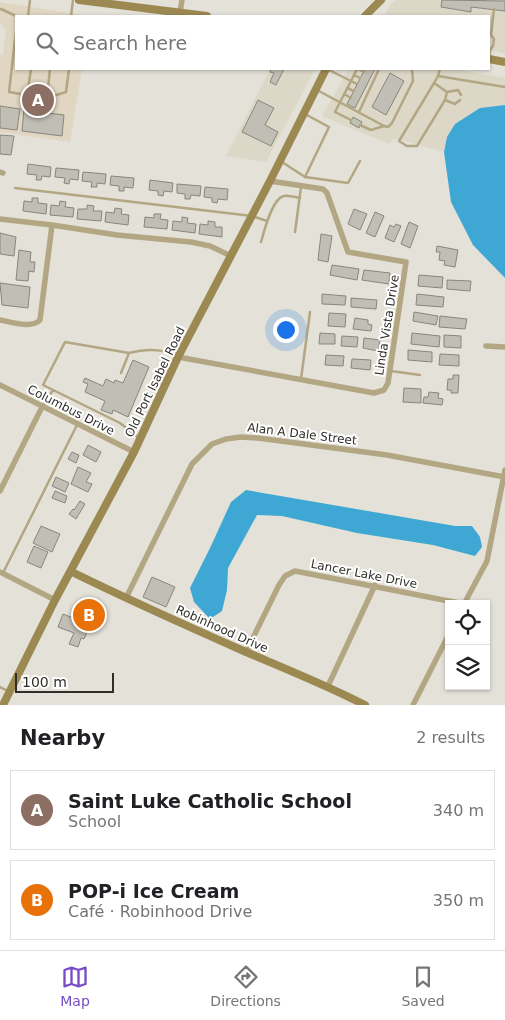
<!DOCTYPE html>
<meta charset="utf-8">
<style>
body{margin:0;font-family:"DejaVu Sans",sans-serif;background:#f6f6f6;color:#202124}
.controls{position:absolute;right:15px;bottom:15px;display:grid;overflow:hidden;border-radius:0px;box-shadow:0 1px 4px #0004}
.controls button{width:45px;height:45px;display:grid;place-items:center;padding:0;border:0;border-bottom:1px solid #e0e0e0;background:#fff;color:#202124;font:25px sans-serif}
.scale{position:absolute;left:15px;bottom:12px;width:99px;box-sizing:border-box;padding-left:5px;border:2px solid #2e2d2a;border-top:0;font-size:14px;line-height:18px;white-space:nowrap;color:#2e2d2a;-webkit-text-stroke:4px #fff;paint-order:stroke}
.you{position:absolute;left:285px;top:329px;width:18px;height:18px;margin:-12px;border:4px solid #fff;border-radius:50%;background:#1a73e8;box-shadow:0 0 0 8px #1a73e833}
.badge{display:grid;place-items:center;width:32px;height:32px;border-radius:50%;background:#784cc5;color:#fff;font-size:16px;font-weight:700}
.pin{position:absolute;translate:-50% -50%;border:2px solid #fff;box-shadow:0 1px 5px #0006}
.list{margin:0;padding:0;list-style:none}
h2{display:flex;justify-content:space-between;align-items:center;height:65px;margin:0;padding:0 20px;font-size:21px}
h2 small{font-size:16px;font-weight:400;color:#757577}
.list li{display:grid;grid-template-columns:32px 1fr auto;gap:15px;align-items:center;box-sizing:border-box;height:80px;margin:0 10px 10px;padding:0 10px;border:1px solid #e0e0e0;border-radius:0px}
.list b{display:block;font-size:19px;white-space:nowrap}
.list p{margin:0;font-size:16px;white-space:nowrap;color:#757577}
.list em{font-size:16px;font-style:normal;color:#757577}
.icon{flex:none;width:28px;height:28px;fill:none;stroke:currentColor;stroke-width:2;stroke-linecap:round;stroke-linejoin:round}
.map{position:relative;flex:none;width:505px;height:705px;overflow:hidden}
.search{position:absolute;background:#fff;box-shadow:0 1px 4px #0004;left:15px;right:15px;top:15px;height:55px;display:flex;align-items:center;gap:12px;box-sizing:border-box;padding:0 18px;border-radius:0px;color:#757577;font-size:19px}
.sheet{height:245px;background:#fff}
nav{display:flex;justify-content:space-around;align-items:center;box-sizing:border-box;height:70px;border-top:1px solid #e0e0e0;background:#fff;font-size:14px;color:#757577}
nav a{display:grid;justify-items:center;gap:2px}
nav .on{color:#784cc5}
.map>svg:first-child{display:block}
.built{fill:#dcd7c7}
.education{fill:#e0d6c1}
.water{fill:#3fa7d3}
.building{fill:#c1beb5;stroke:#88867d}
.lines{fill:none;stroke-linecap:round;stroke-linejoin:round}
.lane{stroke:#b3a683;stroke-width:2.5}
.street{stroke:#b3a683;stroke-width:5.5}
.secondary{stroke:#9c8952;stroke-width:8}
.labels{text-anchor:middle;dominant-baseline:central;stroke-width:4;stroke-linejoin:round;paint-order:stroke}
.street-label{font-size:12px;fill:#2e2d2a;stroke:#fff}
</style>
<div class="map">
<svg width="505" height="705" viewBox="0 0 505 705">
<rect width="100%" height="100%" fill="#e3e1d8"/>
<path class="built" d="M396,0H505V54L489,50V16H384L390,5Z
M270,69H315L266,162L226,156Z
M349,69H454L505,78V105L480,108L447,137L444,152L394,138L389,144L322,116Z"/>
<path class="education" d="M0,2L87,16H16V69H82L70,142L0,132V55H3L6,30L0,22Z"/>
<path class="water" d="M505,105V278L473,245L451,202L444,152L447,137L455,124L480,108Z
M246,490L455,526H472L480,537L482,547L475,556L433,545L357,533L282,516L257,515L228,568L227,590L222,611L210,619L194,602L190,588L211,546L231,502Z"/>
<path class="building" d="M442,0L505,1V11L471,7V12L441,7Z
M271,69H284L276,85L270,82L274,73L270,72Z
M365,69H375L355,108L347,104Z
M390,73L404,81L386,115L372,107Z
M258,100L274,108L265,125L278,132L271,146L242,132Z
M0,106L20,109L17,130L0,128Z
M24,110L64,115L62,136L22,131Z
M353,117L362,122L359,128L350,123Z
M0,135L14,136L11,155L0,154Z
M28,164L51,167L50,177L42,176L41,180H36L37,175L27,174Z
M56,168L79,170L78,180L70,179L69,184L64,183L65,178L55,177Z
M83,172L106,174L105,184L97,183V187H91L92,182L82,181Z
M111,176L134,178L133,188L124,187V191H119V186L110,185Z
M150,180L173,183L172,192L164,191L163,196L158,195V191L149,190Z
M177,184L201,186L200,196L191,195L190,199H185V194L177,193Z
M205,187L228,189L227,200L218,199L217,203L212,202V198L204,197Z
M32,198H38V203L47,204L46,214L23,211L24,201L32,202Z
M60,201L66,202L65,207L74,208L73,217L50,215L51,205L59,206Z
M87,205L94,206L93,211H102L101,221L77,219L78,209H87Z
M115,208L122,209L121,214L129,215L128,225L105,222L106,212L114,213Z
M354,209L367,214L360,230L348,224Z
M375,212L384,216L375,237L366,233Z
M154,214H161L160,219L168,220L167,229L144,227L145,217L154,218Z
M182,217L188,218L187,223L196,224L195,233L172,230L173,221L182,222Z
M208,221L215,222V227H222V237L199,234L200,224L208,225Z
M409,222L418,226L410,248L401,244Z
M396,224L401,226L394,242L385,238L390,225L394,227Z
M0,233L16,237L14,256L0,254Z
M321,234L332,236L328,262L318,260Z
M437,246L458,250L455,267L444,265L445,261L439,260L440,252H436Z
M19,250L31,252L30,262H35L34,272L29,271L28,281L16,280Z
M332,265L359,269L357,280L330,275Z
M364,270L390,273L389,284L362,280Z
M419,275L443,277L442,288L418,286Z
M447,280L471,281L470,291L447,289Z
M0,283L30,287L28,308L2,305Z
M322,294L346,296L345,305L322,304Z
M417,294L444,297L443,307L416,305Z
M351,298L377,300L376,309L351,307Z
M414,312L438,316L436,325L413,321Z
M329,313L346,314L345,327L328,326Z
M440,316L467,319L465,329L439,327Z
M355,318L368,320V324L372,325L371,331L353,329Z
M320,333L335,334V344H319Z
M412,333L440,336L439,347L411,344Z
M444,335L461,336V348L444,347Z
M342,336L358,337L357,347L341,346Z
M364,338L380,340L378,351L363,348Z
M408,350L432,352V362L408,360Z
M440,354L459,355V366L439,365Z
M326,355L344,356L343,366L325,365Z
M352,359L371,360L370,370L351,368Z
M133,360L149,367L128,417L113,410L112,414L101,410L105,401L85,392L88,384L83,382L85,378L103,386L106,379L114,383L115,380L123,383Z
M453,375H459L458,393H451V390H447L448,379H453Z
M404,388L421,389V403L403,402Z
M429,392L439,393L438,398L443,399L442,405L423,403L424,397H428Z
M88,445L101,452L96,462L83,455Z
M72,452L79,455L76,463L68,459Z
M78,467L91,473L86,482L92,484L88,492L71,484Z
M56,477L69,483L65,492L52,486Z
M55,491L67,496L65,503L52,498Z
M80,501L85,504L76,519L69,514L73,509L74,510Z
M41,526L60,534L52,552L33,543Z
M34,546L48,552L41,568L27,562Z
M152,577L175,587L166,607L143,597Z
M87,605L99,610L92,628L89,627L84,639L81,638L78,647L69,644L74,633L58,627L63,614L81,621Z"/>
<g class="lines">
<path class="lane" d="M1,9L16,16
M28,16L30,0
M71,16L73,0
M16,32L9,92L27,95L31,69
M489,58L490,50L493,46L494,39L491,35L494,9
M327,69L351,81L357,69
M358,69L364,72
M440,69L438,76L505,87
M354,75L360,78
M434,83L447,92L445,100L417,146H407L399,141L434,83L438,76
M347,88L354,91
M317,90L384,126L388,127L392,123L413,81L412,69
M447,92L458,90L461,95
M344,94L351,98
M27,95L47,98L50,69
M47,98L66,92L69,69
M445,100L455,104L460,100
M359,112L379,69
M351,120L335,112L351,81L357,84
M360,125L371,130L384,126
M282,162L305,177L348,183L360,161
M305,177L329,127L305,114
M15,188L252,216L267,221
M295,232L301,187
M261,242C264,232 272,198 284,196C288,195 295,197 300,198
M129,353L65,342L43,385L120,423L139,438
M391,371L420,375
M121,373L129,353C145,349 162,348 176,356
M301,379L310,312
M43,406L53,390
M3,573L77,425
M0,687L8,691"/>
<path class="street" d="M180,13L182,0
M0,172L3,173
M0,219L52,225L117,235L191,242L210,246L231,256
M0,320C11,322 32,329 40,320L52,225
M486,346L505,347
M178,357L374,393L384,390L388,383L406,262L348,252L327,193L323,189L270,181
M0,385L134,452
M0,491L42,407
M0,572L55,600
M126,598L192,464L212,444L226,439L241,437L258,438L387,455L505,477
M246,652L279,585L285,576L295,571L464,604L487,561L505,470
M328,686L375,585
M413,705L449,634"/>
<path class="secondary" d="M79,0L207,16
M365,16L381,0
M489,59L505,62
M72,572C129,600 187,626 246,652C286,669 326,685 365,705
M3,705L55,600L134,452L178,357L270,181L326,69"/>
</g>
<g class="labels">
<g class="street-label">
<text transform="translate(387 325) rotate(-81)">Linda Vista Drive</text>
<text transform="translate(155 382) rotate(-64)">Old Port Isabel Road</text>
<text transform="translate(71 410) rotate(27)">Columbus Drive</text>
<text transform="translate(302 434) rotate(7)">Alan A Dale Street</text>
<text transform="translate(364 574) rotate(11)">Lancer Lake Drive</text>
<text transform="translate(222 629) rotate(24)">Robinhood Drive</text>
</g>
</g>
</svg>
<div class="controls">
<button><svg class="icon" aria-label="locate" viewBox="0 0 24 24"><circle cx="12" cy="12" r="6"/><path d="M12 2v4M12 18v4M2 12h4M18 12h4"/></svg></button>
<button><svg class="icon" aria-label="layers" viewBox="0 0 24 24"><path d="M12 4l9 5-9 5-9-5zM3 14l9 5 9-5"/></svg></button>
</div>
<div class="scale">100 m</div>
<div class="you"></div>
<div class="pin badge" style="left:38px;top:100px;background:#8d6e63">A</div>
<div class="pin badge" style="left:89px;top:615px;background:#e8710a">B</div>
<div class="search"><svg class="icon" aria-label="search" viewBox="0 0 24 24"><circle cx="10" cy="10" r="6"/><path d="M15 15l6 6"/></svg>Search here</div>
</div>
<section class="sheet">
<h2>Nearby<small>2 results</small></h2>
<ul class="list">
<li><span class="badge" style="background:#8d6e63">A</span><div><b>Saint Luke Catholic School</b><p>School</p></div><em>340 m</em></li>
<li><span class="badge" style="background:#e8710a">B</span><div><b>POP-i Ice Cream</b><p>Café · Robinhood Drive</p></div><em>350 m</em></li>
</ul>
</section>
<nav>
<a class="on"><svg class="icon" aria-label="map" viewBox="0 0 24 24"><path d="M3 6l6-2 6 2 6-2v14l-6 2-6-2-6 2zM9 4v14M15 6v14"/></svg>Map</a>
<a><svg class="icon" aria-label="directions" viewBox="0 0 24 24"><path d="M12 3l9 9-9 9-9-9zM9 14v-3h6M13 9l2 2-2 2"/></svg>Directions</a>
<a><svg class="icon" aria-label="saved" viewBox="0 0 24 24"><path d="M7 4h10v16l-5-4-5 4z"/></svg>Saved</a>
</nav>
